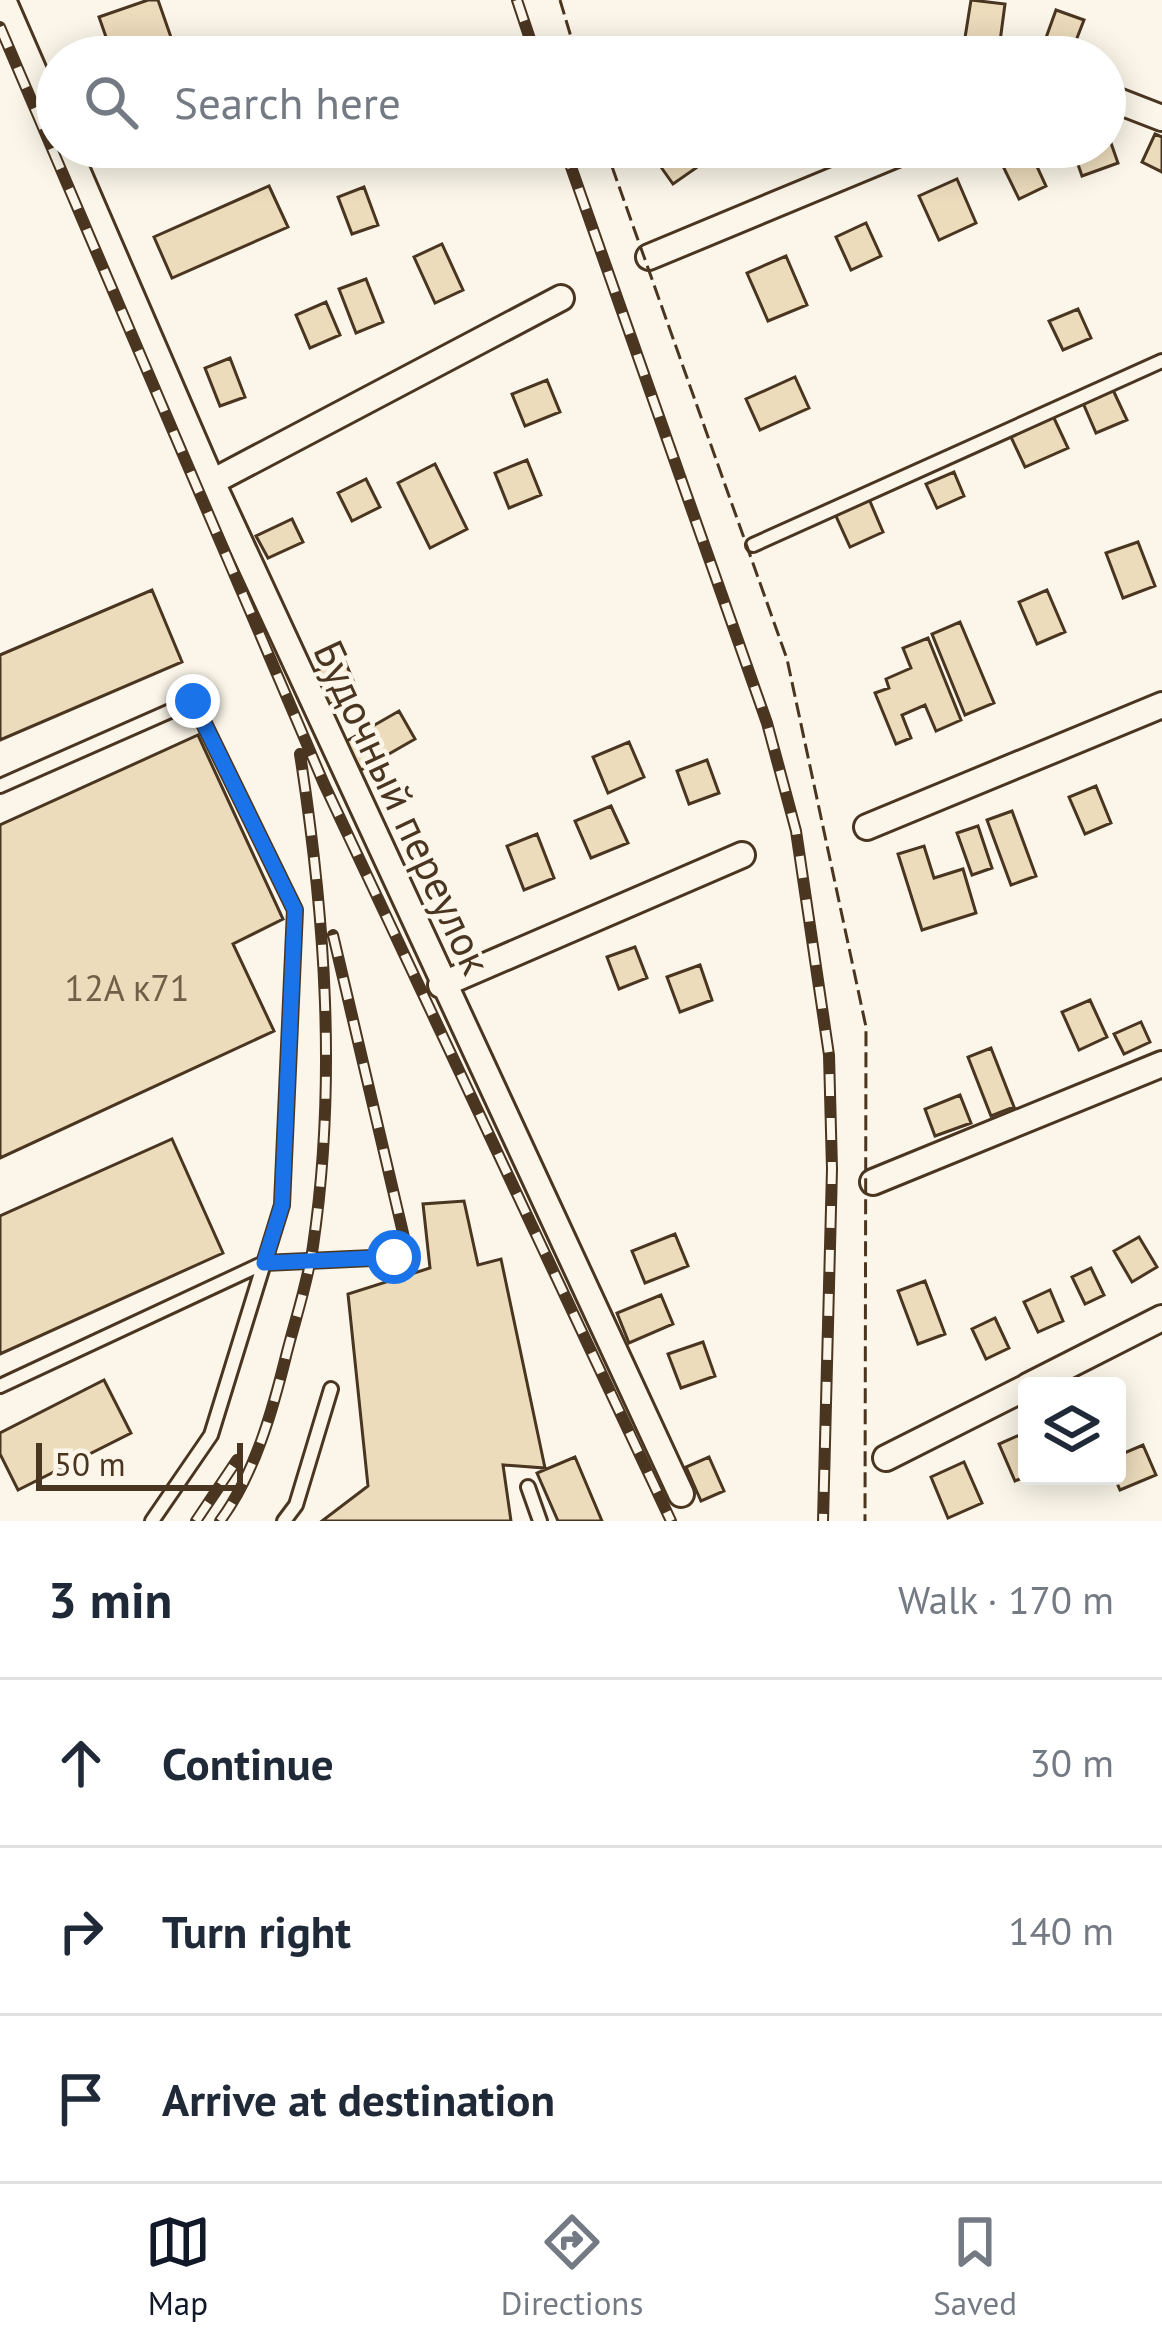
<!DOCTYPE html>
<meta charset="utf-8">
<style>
body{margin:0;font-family:"PT Sans",sans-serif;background:#f2f2f3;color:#1f2937}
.controls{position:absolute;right:36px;bottom:36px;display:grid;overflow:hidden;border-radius:12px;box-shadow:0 6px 30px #0003}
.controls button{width:108px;height:108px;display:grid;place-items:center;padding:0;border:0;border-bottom:3px solid #e0e1e3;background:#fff;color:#1f2937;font:60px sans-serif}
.scale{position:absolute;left:36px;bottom:30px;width:207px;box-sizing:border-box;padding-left:12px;border:6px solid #4a3520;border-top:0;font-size:33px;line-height:42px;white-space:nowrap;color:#4a3520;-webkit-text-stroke:9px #fbf6e9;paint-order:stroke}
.stop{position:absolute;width:36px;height:36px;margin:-27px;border:9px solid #1a73e8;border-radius:50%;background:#fff}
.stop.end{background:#1a73e8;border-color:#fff;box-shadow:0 3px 12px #0008}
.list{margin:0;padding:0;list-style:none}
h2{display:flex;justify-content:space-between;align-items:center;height:156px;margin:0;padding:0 48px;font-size:51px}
h2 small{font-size:39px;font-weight:400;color:#747a83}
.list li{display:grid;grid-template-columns:78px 1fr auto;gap:36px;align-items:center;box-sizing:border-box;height:168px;padding:0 48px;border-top:3px solid #e0e1e3}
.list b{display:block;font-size:45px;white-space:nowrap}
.list em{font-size:39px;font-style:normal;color:#747a83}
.icon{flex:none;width:66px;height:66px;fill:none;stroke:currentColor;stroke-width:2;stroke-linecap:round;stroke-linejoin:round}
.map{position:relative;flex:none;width:1162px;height:1521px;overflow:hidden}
.search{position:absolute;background:#fff;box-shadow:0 6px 30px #0003;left:36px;right:36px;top:36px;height:132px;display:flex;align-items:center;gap:30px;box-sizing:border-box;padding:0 42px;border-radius:66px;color:#747a83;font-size:45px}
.sheet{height:660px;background:#fff}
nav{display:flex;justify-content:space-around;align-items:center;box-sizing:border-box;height:168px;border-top:3px solid #e0e1e3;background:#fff;font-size:33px;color:#747a83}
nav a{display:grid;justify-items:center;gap:6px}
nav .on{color:#111827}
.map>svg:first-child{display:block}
.building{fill:#ecdcbc;stroke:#4a3520;stroke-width:3}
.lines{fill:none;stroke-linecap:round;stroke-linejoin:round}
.lane-casing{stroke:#4a3520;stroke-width:18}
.street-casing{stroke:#4a3520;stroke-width:30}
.lane{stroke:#fbf6e9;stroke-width:12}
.street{stroke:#fbf6e9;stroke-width:24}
.rail-casing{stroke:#4a3520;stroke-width:12}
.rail{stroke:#fbf6e9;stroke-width:8;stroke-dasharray:22;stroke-linecap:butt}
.fence{stroke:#4a3520;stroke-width:3;stroke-dasharray:15 6;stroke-linecap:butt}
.route{stroke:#1a73e8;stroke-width:15}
.labels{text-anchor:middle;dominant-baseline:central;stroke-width:9;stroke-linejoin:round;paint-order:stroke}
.number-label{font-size:36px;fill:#725f47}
.street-label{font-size:42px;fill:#4a3520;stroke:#fbf6e9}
</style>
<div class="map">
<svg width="1162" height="1521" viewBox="0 0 1162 1521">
<rect width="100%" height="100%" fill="#fbf6e9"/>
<path class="building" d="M148,0H158L173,43L133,57H113L99,17Z
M971,0L1005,4L999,49L964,44Z
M1056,10L1084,20L1070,56L1043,46Z
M839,39L846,57H814L811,50Z
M1105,126L1118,163L1082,176L1072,147H1105Z
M1155,134L1162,137V172L1142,162Z
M660,147H681L696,168L673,184L651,153Z
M1022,147H1028L1046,186L1019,199L999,158Z
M957,179L976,223L939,240L919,196Z
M269,186L288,227L172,278L154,237Z
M364,187L378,225L352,234L338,197Z
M866,223L881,256L851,270L836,237Z
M442,244L463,290L435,303L414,257Z
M786,256L807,305L768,321L747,273Z
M366,279L383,322L356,333L339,289Z
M326,302L340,335L310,348L296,315Z
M1078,309L1091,338L1063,350L1049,321Z
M230,358L245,397L220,406L205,368Z
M795,377L809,408L760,430L746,399Z
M547,380L560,412L525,426L512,394Z
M1113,390L1127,420L1096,433L1083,403Z
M1053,416L1068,448L1025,467L1010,435Z
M527,460L541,495L509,508L495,473Z
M435,464L467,529L430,548L398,483Z
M954,472L964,496L937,508L926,484Z
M366,479L380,507L352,521L338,493Z
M869,499L883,532L850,547L835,514Z
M292,519L303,542L268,558L256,536Z
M1138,542L1155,586L1123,598L1106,553Z
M152,590L182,662L0,740V655Z
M1047,590L1065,632L1037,644L1019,602Z
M960,622L994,703L965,715L932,634Z
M928,638L961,720L936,731L925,705L902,715L911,738L896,744L875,693L889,688L886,679L911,668L903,648Z
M344,659L358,692L319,709L305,675Z
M399,711L415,739L361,770L345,742Z
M198,735L283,919L233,944L274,1031L0,1158V825Z
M629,742L644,777L608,793L593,757Z
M707,760L719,793L689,804L677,771Z
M1096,786L1111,823L1085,834L1069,797Z
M611,806L628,843L591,858L575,821Z
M1012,811L1036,876L1011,885L987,820Z
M978,826L992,868L972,875L957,833Z
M537,834L554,878L524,890L507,846Z
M924,846L934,878L963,869L976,913L922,930L898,854Z
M635,947L647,978L619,989L607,957Z
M700,965L712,1000L680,1012L667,977Z
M1090,1000L1107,1037L1079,1050L1062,1012Z
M1141,1022L1150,1042L1124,1054L1114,1034Z
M991,1048L1014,1107L991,1116L968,1057Z
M960,1095L971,1123L935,1136L925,1109Z
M172,1139L223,1253L0,1354V1216Z
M464,1201L478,1265L501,1259L545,1468L503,1465L511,1521H322L368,1486L348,1294L430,1268L423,1204Z
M675,1234L688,1266L645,1283L632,1251Z
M1139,1237L1157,1267L1132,1282L1114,1251Z
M1091,1268L1104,1295L1085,1304L1072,1277Z
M925,1281L945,1334L918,1344L898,1291Z
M1050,1290L1063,1321L1038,1332L1024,1302Z
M661,1295L673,1324L629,1343L617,1313Z
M995,1318L1009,1348L986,1359L972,1329Z
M703,1342L715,1376L681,1388L668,1354Z
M104,1380L131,1433L18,1490L0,1454V1433Z
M1022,1434L1027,1476L1015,1481L999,1444Z
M1143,1445L1156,1475L1120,1490L1114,1476L1117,1456Z
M575,1457L602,1521H558L537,1473Z
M709,1457L724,1491L701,1501L686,1467Z
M964,1462L982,1503L948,1518L931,1477Z"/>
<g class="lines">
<g class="lane-casing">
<path id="lane" d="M753,545L1162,361
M0,786L193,701L295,910L282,1205L211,1435L152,1521
M0,1386L264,1263L394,1257
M528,1487L540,1521
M284,1521L296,1505L331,1389"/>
</g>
<g class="street-casing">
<path id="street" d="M3,0L57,124
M1105,96L1162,118
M67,147L212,482L681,1494
M649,257L914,147
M212,482L561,298
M867,827L1162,705
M441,985L742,855
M873,1182L1162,1064
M1028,1386L1162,1318
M886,1458L1027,1387"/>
</g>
<use href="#lane" class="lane"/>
<use href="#street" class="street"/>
<g class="rail-casing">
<path id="rail" d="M517,0L536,57
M0,27L324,784L671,1521
M564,147L767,723L796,831L829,1055L832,1169L823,1521
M333,935L411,1267
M196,1521L237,1460
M220,1521C255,1474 273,1409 287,1352C296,1317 308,1281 313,1246C337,1082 325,916 300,754"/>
</g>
<use href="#rail" class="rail"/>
<path class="fence" d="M560,0L577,57
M605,147L787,659L866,1027L865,1521"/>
</g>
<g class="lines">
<path class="route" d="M193,701L295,910L282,1205L264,1263L394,1257"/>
</g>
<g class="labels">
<g class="number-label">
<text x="127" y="987">12А к71</text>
</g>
<g class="street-label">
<text transform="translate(403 807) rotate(65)">Будочный переулок</text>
</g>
</g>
</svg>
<div class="controls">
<button><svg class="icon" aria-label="layers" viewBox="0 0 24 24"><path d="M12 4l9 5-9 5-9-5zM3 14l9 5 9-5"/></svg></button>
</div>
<div class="scale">50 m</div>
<div class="stop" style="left:394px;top:1257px"></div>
<div class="stop end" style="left:193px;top:701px"></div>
<div class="search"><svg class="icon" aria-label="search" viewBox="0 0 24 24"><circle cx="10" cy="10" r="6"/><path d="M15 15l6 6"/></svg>Search here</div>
</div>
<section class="sheet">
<h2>3 min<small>Walk · 170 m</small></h2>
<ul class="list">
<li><svg class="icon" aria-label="ahead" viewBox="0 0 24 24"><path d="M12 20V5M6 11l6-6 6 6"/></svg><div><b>Continue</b></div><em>30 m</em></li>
<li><svg class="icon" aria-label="right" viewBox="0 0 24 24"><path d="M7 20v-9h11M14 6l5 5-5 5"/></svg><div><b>Turn right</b></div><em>140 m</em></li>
<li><svg class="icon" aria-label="arrive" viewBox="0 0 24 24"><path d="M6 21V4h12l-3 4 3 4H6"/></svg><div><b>Arrive at destination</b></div></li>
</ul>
</section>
<nav>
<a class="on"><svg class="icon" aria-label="map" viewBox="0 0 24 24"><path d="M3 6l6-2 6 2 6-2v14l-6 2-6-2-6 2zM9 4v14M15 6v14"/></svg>Map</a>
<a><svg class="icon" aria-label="directions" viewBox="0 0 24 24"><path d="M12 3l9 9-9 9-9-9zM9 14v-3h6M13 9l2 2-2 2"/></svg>Directions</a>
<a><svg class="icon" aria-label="saved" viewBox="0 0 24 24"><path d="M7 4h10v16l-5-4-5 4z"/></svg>Saved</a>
</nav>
